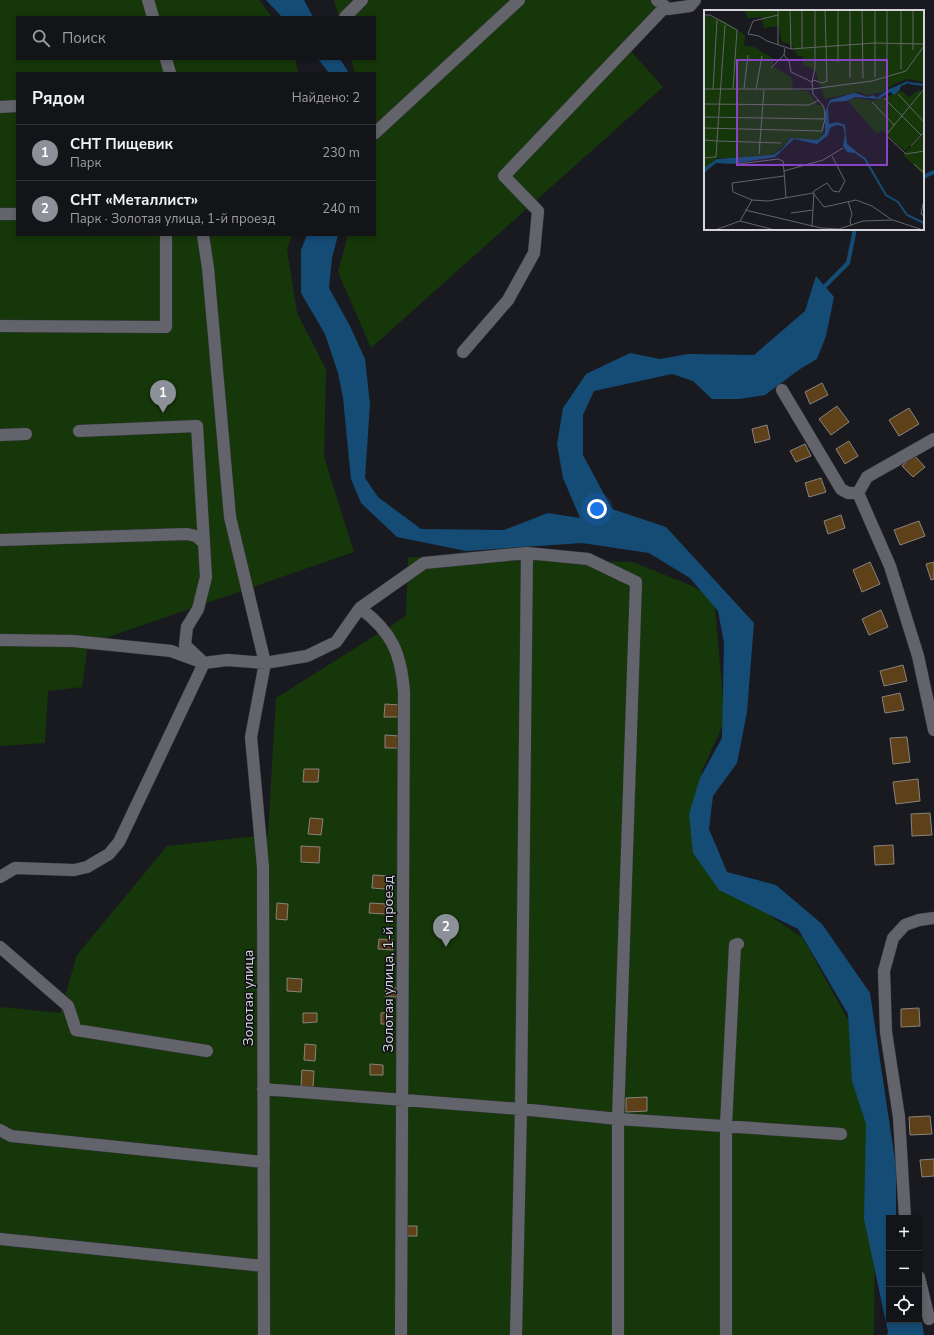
<!DOCTYPE html>
<html lang="ru">
<meta charset="utf-8">
<style>
body{margin:0;font-family:"Nunito Sans",sans-serif;background:#1c1d21;color:#f1f3f6}
.controls{position:absolute;right:12px;bottom:12px;display:grid;overflow:hidden;border-radius:0px;box-shadow:0 2px 6px #0003}
.controls button{width:36px;height:36px;display:grid;place-items:center;padding:0;border:0;border-bottom:1px solid #323337;background:#131418;color:#f1f3f6;font:20px sans-serif}
.you{position:absolute;left:597px;top:509px;width:14px;height:14px;margin:-10px;border:3px solid #fff;border-radius:50%;background:#1a73e8;box-shadow:0 0 0 6px #1a73e833}
.badge{display:grid;place-items:center;width:26px;height:26px;border-radius:50%;background:#8c9099;color:#fff;font-size:13px;font-weight:700}
.pin{position:absolute;translate:-50% -33px;filter:drop-shadow(0 1px 2px #0008)}
.pin::after{content:'';position:absolute;top:21px;width:14px;height:12px;background:inherit;clip-path:polygon(0 0,100% 0,50% 100%)}
.list{margin:0;padding:0;list-style:none}
h2{display:flex;justify-content:space-between;align-items:center;height:52px;margin:0;padding:0 16px;font-size:17px}
h2 small{font-size:13px;font-weight:400;color:#9d9ea2}
.list li{display:grid;grid-template-columns:26px 1fr auto;gap:12px;align-items:center;box-sizing:border-box;height:56px;padding:0 16px;border-top:1px solid #323337}
.list b{display:block;font-size:15px;white-space:nowrap}
.list p{margin:0;font-size:13px;white-space:nowrap;color:#9d9ea2}
.list em{font-size:13px;font-style:normal;color:#9d9ea2}
.icon{flex:none;width:22px;height:22px;fill:none;stroke:currentColor;stroke-width:2;stroke-linecap:round;stroke-linejoin:round}
.map{position:relative;flex:none;width:934px;height:1335px;overflow:hidden}
.search{position:absolute;background:#131418;box-shadow:0 2px 6px #0003;left:16px;top:16px;width:360px;height:44px;display:flex;align-items:center;gap:10px;box-sizing:border-box;padding:0 14px;border-radius:0px;color:#9d9ea2;font-size:15px}
.panel{position:absolute;background:#131418;box-shadow:0 2px 6px #0003;left:16px;top:72px;width:360px;height:164px;border-radius:0px}
.map>svg:first-child{display:block}
.green{fill:#163709}
.water{fill:#154c76}
.lines{fill:none;stroke-linecap:round;stroke-linejoin:round}
.stream{stroke:#154c76;stroke-width:4}
.building{fill:#5e4119;stroke:#88837d}
.minor-casing{stroke:#333438;stroke-width:13}
.minor{stroke:#63646b;stroke-width:12}
.labels{text-anchor:middle;dominant-baseline:central;stroke-width:3;stroke-linejoin:round;paint-order:stroke}
.street-label{font-size:14px;fill:#d5d5d9;stroke:#101117}
.inset-river{fill:none;stroke:#154c76;stroke-width:2}
.inset-road{fill:none;stroke:#64656a;stroke-width:1}
.view{fill:#8845c3;fill-opacity:0.15;stroke:#8845c3;stroke-width:2}
.inset-edge{fill:none;stroke:#d5d5d9;stroke-width:2}
</style>
<div class="map">
<svg width="934" height="1335" viewBox="0 0 934 1335">
<rect width="100%" height="100%" fill="#191a20"/>
<path class="green" d="M0,0H259L272,17H17V59H295L298,73H17V235H292L287,249L297,313L326,369L324,457L354,552L88,644L82,687L48,691L45,743L0,746Z
M334,0H671L628,48L663,87L371,348L338,272L348,235H375V73H355L351,59H375V17H339Z
M408,557L633,562L692,586L714,598L725,720L702,771L694,834L744,898L803,938L848,1020L876,1153L874,1335H0V1007L60,1013L77,955L167,846L268,835L276,698L406,616Z"/>
<path class="water" d="M266,0H304L313,17H282Z
M318,59H340L349,73H329Z
M307,235H338L332,258L329,288L350,326L365,359L370,404L365,478L378,497L421,529L504,530L548,513L580,518L563,478L557,444L563,408L586,374L630,353L660,359L688,354L754,355L805,311L816,276L834,297L826,336L817,359L800,369L765,395L739,399H712L693,381L672,374L594,391L583,415V455L612,509L666,527L754,623L747,712L737,763L713,796L709,829L727,872L776,885L822,924L870,993L896,1167V1218H889V1320H919V1304L924,1335H887L888,1332L864,1219L866,1124L852,1081L848,1014L798,929L719,890L693,853L689,814L700,778L722,738L724,643L718,611L690,578L649,553L582,543L466,551L397,537L361,503L351,479L343,398L338,373L325,334L301,293V250Z"/>
<g class="lines">
<path class="stream" d="M923,177L934,172
M825,286L848,263L855,229"/>
</g>
<path class="building" d="M822,383L828,395L810,404L805,392Z
M837,406L849,422L831,435L819,419Z
M909,408L919,424L899,436L889,420Z
M767,425L770,439L755,443L752,429Z
M849,441L858,456L845,464L836,449Z
M805,444L811,456L796,462L790,451Z
M914,455L925,467L913,477L902,466Z
M821,478L826,492L809,497L805,483Z
M841,515L845,528L828,534L824,521Z
M919,521L925,536L900,545L894,530Z
M870,562L880,584L862,592L853,570Z
M934,562V579L931,580L926,564Z
M881,610L888,627L869,635L862,619Z
M903,665L907,681L884,686L880,671Z
M900,693L904,710L885,713L882,697Z
M385,704L399,705V717H384Z
M385,735L400,736L399,748H385Z
M907,737L910,762L893,764L890,738Z
M304,769H319L318,782H303Z
M918,779L920,801L896,804L893,782Z
M930,813L932,835L912,836L911,814Z
M310,818L323,819L321,835L308,834Z
M893,845L894,864L875,865L874,846Z
M301,846L320,847L319,863L301,862Z
M373,875L387,876L386,889L372,888Z
M277,903L288,904L287,920L276,919Z
M370,903L386,904V914L369,913Z
M379,939L393,940V950L378,949Z
M287,978L302,979L301,992L287,991Z
M386,987L397,988V997L385,996Z
M919,1008L920,1026L901,1027V1009Z
M392,1012V1024H381V1013Z
M303,1013H317V1022L303,1023Z
M305,1044L316,1045L315,1061L304,1060Z
M370,1064L383,1065V1075H370Z
M302,1070L314,1071L313,1087L301,1086Z
M647,1097V1111L626,1112V1098Z
M930,1116L932,1134L910,1135L909,1117Z
M934,1159V1176L922,1177L920,1160Z
M405,1226H417V1236H405Z"/>
<g class="lines">
<g class="minor-casing">
<path id="minor" d="M148,0L153,17
M657,0L668,9L690,6L695,0
M345,17L362,0
M166,59L170,73
M0,107L17,106
M375,133L519,0
M0,214H17
M203,235L208,268L230,517L265,663L251,737L263,867L264,1335
M0,326L166,327V235
M463,352L508,300L534,253L538,211L504,176L665,7
M782,390L841,489L848,493H858L890,566L918,656L934,730
M79,431L197,426L204,543
M0,435L26,434
M858,493L867,477L934,439
M0,540L187,534L196,536L204,543L206,577L198,609L187,627L185,645L204,663L171,651L73,641L0,640
M360,608C392,632 401,653 404,692L401,1335
M0,877L15,868L74,870L87,867L109,854L119,842L204,663L227,660L265,663L307,656L336,642L360,608L424,563L527,553L588,559L636,582L618,1119V1335
M0,947L68,1006L76,1030L207,1051
M263,1089L521,1109L618,1119L841,1134
M0,1130L11,1136L264,1162
M905,1218L899,1117L886,1032L884,971L893,938L905,925L919,920L934,918
M0,1239L264,1266
M919,1277L929,1319
M516,1335L521,1109L527,553
M726,1335V1125L735,945L738,944"/>
</g>
<use href="#minor" class="minor"/>
</g>
<g class="labels">
<g class="street-label">
<text transform="translate(388 964) rotate(-90)">Золотая улица, 1-й проезд</text>
<text transform="translate(248 998) rotate(-90)">Золотая улица</text>
</g>
</g>
<g transform="translate(704 10)">
<rect width="220" height="220" fill="#191a20"/>
<path d="M40,0H220V72L203,69L190,74L178,82L164,85L155,82L121,89L111,60L99,55V46H94L88,35L78,32L75,16L60,18L57,7L44,8ZM0,5L20,11L41,25L40,36L50,37L70,49L69,56L88,68L89,80L104,81L114,95H120V121L116,130L102,131L89,128L68,145L53,148H14L0,159ZM215,80L219,83L220,81V121L201,141L178,120L173,124L144,91L152,88L170,91L198,81L205,87ZM220,123V165L199,145Z" fill="#163709"/>
<path d="M204,71L205,73L197,76L195,81L190,85L186,82L175,89L151,87L143,91L127,92L124,97L125,114L133,112L141,115L143,134L152,141L150,143L143,142L139,136L141,125L139,116L132,115L126,118L124,125L113,134L90,129L71,147L29,154L12,153L0,163V158L13,149L69,145L78,139L87,128L114,130L121,123V102L126,90L150,83L164,87L169,85L173,88L183,80Z" fill="#154c76"/>
<path class="inset-river" d="M205,73L220,75M151,142L161,149L182,185L194,192L203,205L220,213"/>
<path class="inset-road" d="M74,0V35M86,0L87,39M111,0V58L108,72L110,70L118,73L123,71L121,0M158,0L159,68M171,0V67M183,0V63M197,0V59M209,0V40M220,4V19M0,5H6L33,20L29,79M74,5L49,11L44,24L55,26L63,31L87,39L171,33L220,34M98,38V0M134,52V0M67,58L80,45L81,38M146,68V0M0,79H108L168,71L202,61L220,36M9,79L13,10M40,79L44,45M52,79L58,46M220,79L182,125L202,144L220,141M194,84L220,112M180,88L217,125M168,92L190,115M0,94L105,95L115,90M0,107L121,109M0,118L118,121L121,109L120,97L109,84L108,72L87,62L85,51L80,45M0,130L13,131L21,15M207,136L220,122M55,144L60,80M0,148L12,147L13,131L77,133M34,154L74,149L79,151L80,161M210,154L220,163M82,188L80,161L119,150L139,138M48,190L64,191L109,183L120,197L152,190L168,196L188,210M48,190L29,182L28,173L80,166M144,191L148,204L146,211L147,216M219,194L217,204L220,206M41,200L117,218L135,219L159,211L189,210L219,220M87,203L109,200M36,211L48,190M108,217L110,181L123,173L129,181L135,182L141,171L128,146M11,220L36,211L71,220"/>
<path class="view" d="M33,50H183V155H33Z"/>
<rect width="220" height="220" class="inset-edge"/>
</g>
</svg>
<div class="controls">
<button>+</button>
<button>−</button>
<button><svg class="icon" aria-label="locate" viewBox="0 0 24 24"><circle cx="12" cy="12" r="6"/><path d="M12 2v4M12 18v4M2 12h4M18 12h4"/></svg></button>
</div>
<div class="you"></div>
<div class="pin badge" style="left:163px;top:413px">1</div>
<div class="pin badge" style="left:446px;top:947px">2</div>
<div class="search"><svg class="icon" aria-label="search" viewBox="0 0 24 24"><circle cx="10" cy="10" r="6"/><path d="M15 15l6 6"/></svg>Поиск</div>
<section class="panel">
<h2>Рядом<small>Найдено: 2</small></h2>
<ul class="list">
<li><span class="badge">1</span><div><b>СНТ Пищевик</b><p>Парк</p></div><em>230 m</em></li>
<li><span class="badge">2</span><div><b>СНТ «Металлист»</b><p>Парк · Золотая улица, 1-й проезд</p></div><em>240 m</em></li>
</ul>
</section>
</div>
